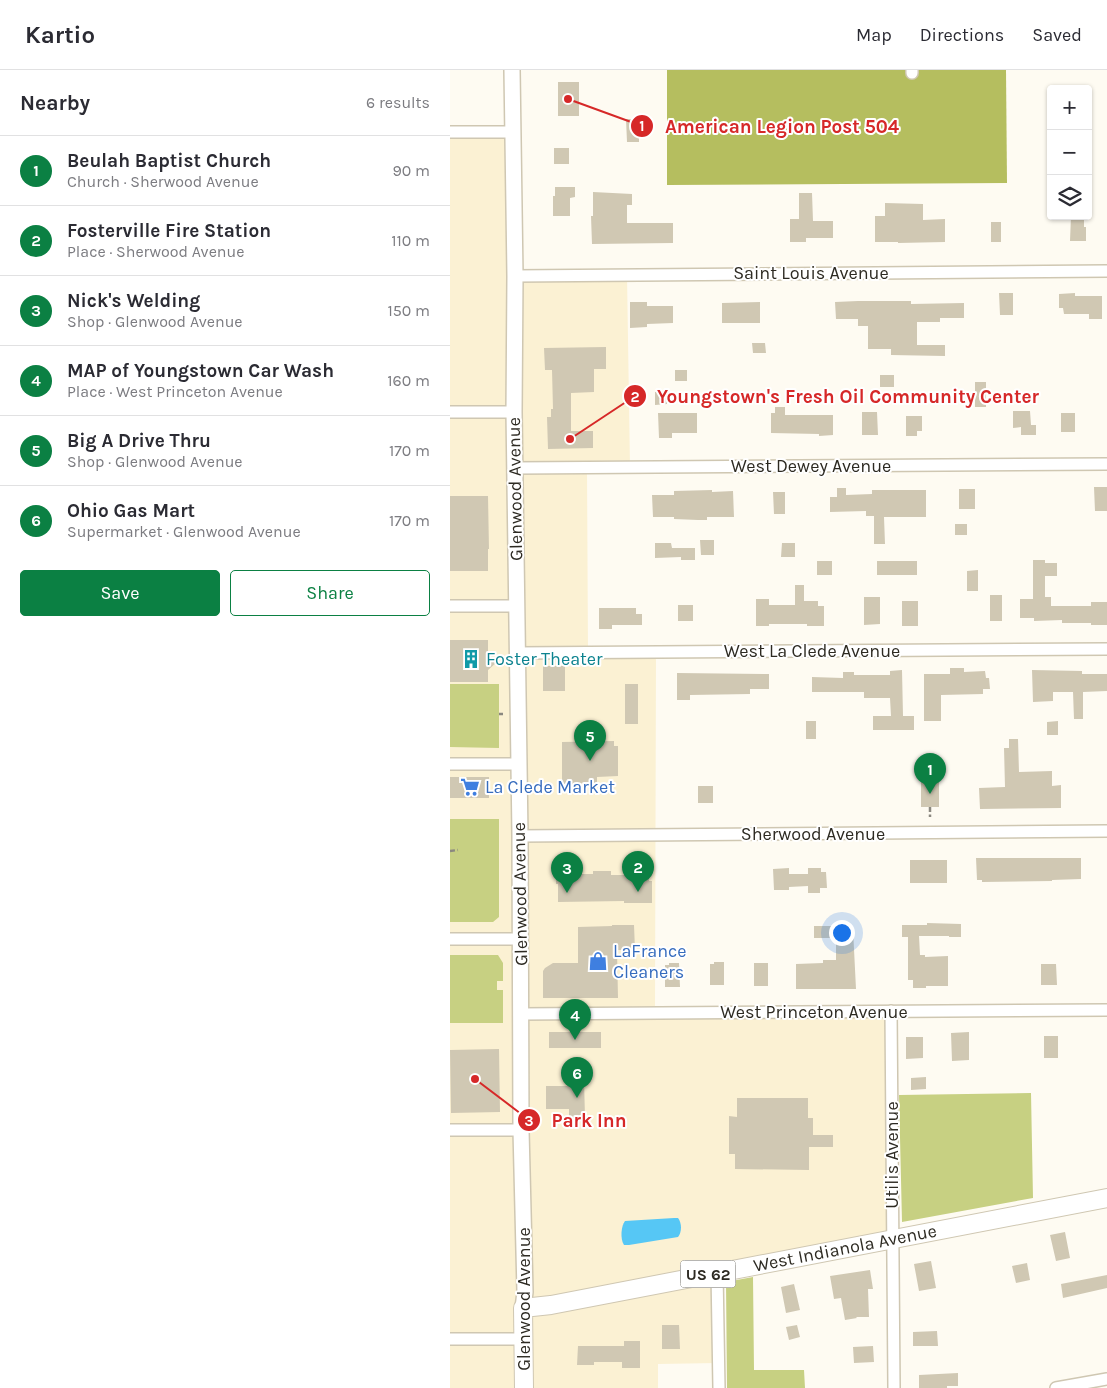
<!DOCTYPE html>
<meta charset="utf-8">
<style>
body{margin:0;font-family:Karla,sans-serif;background:#f7f7f7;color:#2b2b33}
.controls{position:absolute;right:15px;top:15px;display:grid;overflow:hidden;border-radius:5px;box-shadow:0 1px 4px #0004}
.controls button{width:45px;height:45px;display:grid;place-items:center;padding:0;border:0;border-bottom:1px solid #e1e1e2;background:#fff;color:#2b2b33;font:25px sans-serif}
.you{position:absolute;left:391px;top:862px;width:18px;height:18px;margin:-12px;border:4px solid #fff;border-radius:50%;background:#1a73e8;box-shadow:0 0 0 8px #1a73e833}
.badge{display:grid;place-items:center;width:32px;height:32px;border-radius:50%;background:#0b8043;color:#fff;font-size:16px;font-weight:700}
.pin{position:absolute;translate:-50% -41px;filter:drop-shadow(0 1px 2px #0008)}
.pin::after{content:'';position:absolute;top:26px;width:18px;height:15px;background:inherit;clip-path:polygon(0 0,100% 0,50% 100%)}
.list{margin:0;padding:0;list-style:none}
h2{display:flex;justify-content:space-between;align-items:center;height:65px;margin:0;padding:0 20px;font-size:21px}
h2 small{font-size:16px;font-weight:400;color:#7c7c81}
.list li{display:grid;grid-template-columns:32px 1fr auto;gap:15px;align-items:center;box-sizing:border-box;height:70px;padding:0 20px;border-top:1px solid #e1e1e2}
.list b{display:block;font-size:19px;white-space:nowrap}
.list p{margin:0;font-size:16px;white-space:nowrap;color:#7c7c81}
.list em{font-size:16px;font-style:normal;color:#7c7c81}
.actions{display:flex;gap:10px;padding:15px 20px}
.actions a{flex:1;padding:11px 0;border:1px solid #0b8043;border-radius:5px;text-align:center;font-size:18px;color:#0b8043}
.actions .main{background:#0b8043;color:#fff}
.icon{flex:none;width:28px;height:28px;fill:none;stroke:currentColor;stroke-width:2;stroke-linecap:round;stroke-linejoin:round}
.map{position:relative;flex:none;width:657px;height:1318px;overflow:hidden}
header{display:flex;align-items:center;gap:30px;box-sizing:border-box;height:70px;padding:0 25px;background:#fff;border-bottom:1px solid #e1e1e2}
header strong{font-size:24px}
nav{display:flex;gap:28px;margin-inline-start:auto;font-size:18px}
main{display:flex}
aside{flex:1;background:#fff}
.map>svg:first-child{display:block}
.built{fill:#fbf1d3}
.green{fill:#c7d082}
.forest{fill:#b5be5f}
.water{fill:#56c7f5}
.building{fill:#d0c8b3}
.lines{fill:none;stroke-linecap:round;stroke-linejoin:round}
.minor-casing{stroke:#cfc7b2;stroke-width:14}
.secondary-casing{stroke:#cfc7b2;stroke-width:18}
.primary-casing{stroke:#cfc7b2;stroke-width:20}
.path{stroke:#8b8880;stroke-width:2.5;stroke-dasharray:5 2.5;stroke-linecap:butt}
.minor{stroke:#fff;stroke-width:11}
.secondary{stroke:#fff;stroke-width:15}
.primary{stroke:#fff;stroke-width:18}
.labels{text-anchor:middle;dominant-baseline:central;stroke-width:4;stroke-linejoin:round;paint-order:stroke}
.shield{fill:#fff;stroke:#6c6a64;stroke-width:1}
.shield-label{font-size:16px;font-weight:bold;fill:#2d2a22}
.street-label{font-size:18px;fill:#2d2a22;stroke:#fff}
.culture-label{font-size:18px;fill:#0d838f;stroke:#fff;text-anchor:start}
.shop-label{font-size:18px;fill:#366cbe;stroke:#fff;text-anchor:start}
.leader{fill:none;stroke:#d62828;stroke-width:2}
.callout-dot{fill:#d62828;stroke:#fff;stroke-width:2}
.mark-label{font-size:15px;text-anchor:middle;font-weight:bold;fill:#fff}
.callout-label{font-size:19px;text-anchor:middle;font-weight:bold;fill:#d62828;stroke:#fff;stroke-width:4;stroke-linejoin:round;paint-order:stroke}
</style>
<header>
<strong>Kartio</strong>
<nav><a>Map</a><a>Directions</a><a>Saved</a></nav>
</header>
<main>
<aside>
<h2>Nearby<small>6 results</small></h2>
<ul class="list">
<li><span class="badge">1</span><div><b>Beulah Baptist Church</b><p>Church · Sherwood Avenue</p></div><em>90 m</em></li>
<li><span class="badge">2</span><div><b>Fosterville Fire Station</b><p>Place · Sherwood Avenue</p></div><em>110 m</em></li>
<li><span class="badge">3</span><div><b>Nick's Welding</b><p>Shop · Glenwood Avenue</p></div><em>150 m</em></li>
<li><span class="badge">4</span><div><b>MAP of Youngstown Car Wash</b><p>Place · West Princeton Avenue</p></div><em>160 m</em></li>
<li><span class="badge">5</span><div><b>Big A Drive Thru</b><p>Shop · Glenwood Avenue</p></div><em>170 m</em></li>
<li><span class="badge">6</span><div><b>Ohio Gas Mart</b><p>Supermarket · Glenwood Avenue</p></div><em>170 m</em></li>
</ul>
<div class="actions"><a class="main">Save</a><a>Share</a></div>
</aside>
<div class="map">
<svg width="657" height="1318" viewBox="0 0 657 1318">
<rect width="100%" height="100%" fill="#fefbf2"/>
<path class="built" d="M0,62H63L65,205H177L180,397L137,398L138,582H206L205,943L441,941L443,1169L267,1202L268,1293L208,1294V1318H0Z"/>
<path class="green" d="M0,614H49V678L0,677Z
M0,749H49V847L43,852H0Z
M0,885H48L53,893V911H47V920H53V953H0Z
M581,1023L583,1128L452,1152L449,1025Z
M303,1207L304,1300H354L355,1318H277L276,1212Z"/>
<path class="forest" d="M217,0H556L557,113L217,115Z"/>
<path class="water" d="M224,1148H228C232,1153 232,1162 228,1167L179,1175H174C170,1169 171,1156 175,1151Z"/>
<path class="building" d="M108,12H129V46H108Z
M176,49H189V72H177Z
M104,78H119V94H104Z
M105,117H125V127L120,128V146H103V126H105Z
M143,122L182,124V135H177V153H223V173L142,174L141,146H143Z
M349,123H362L363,151H383V168H356V172H340V149H349Z
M435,133L473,134V150L495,149V172L448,173V172H425V146H435Z
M621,146H634V157H636V171H620Z
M541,152H551V172H541Z
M549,223H563V245H550Z
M625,223V226H652V249H639V244H614L613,238H609V224Z
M408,231H461V234L514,233V248H490V252H467V275H495V286L441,285V279H418V256H408V249H386L385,232Z
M180,232H197V236H223V253L197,254V257L180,258Z
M310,232V253H272V233Z
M302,273H315L316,283H303Z
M156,277V299H144V322L121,323V361H143V378L98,379L97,347H101V339H103L102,300H95L94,278Z
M225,300H237V311H225Z
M430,305H444V317H430Z
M525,312H536V337H525Z
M205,322H217V334L205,335Z
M325,337H335V345H383V365L369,366V364L321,363V343H325Z
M563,341H580L581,355H586V365H571V357L563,358Z
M412,342H427L428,365H412Z
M208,343H247V363H222V368H209Z
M611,343H625V362H611Z
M456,346H472V361H467V366H456Z
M644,417H657V441H645Z
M387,418H396V425L422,424V420H476V447H434L435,474H424V446H416V441L380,442V427H387Z
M509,419H525V439H509Z
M262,420V422L283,421L284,447H257V450H248L224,449V447H203L202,425H224V421Z
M323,422H335V444H324Z
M0,426H38L39,479H38V501H0Z
M505,454H517V465H505Z
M250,470H264V485H251Z
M205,473H221L222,478H245V490H231V487L205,488Z
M332,473H345V487H331Z
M583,490H595V493H607V506H595V527H601V536H641V532H657V555H641V553H612V550L584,551V548H570V529H583Z
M367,491H382V505H367Z
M427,491H467V505H427Z
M528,500V521H517V501Z
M345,515H354V531H368V536H374V556H357V554H319V556H306V529H319V535H345Z
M540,525H552V551H540Z
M414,527H430V554L414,555Z
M452,531H468V556H452Z
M228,535H243V551H228Z
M149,538H186V544H192V555H162V559H149Z
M0,570H38V585L46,593L38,600V612H0Z
M93,596H115V621H93Z
M500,598H514V602L535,601L536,608H539L540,619H533V624L491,625V651H474V604H500Z
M452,600L453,646H464V660H423V646H441L440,628H414V622H362V607L393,608V602H404V605H440V601Z
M582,600L632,601V604H657V621L633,622V649H624L623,622H603V631L583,632Z
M227,603L319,604V619H300V624L240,625V630H227Z
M175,614H188V654H175Z
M356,651H366V669H356Z
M608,651V665H597V652Z
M559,669H568L569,702L602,701V716L611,715V738L530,739L529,718L555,717L554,678H559Z
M164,671V676H168V706L147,707V713L112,714V672Z
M471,692H489V737H471Z
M0,707H39V728H0Z
M248,716H263V733H248Z
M526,788H631V809L602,810V811L532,812V810H527Z
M460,790H497V813H460Z
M339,798V804H358V798H371V802H376L377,818H370V823H358V816L339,817V820H324L323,799Z
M143,801H161V805H199V811H202V833H174V831L108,832V814H106V804H143Z
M477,853L511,854V867H499V866H469L470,885H475V887L498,886V916H476V918H463V910H458V867H452V855H477Z
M162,855H184L185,880H167L168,928H93V901L95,898L103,893H128V857L162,856Z
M364,856H383V859H403L406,919H346V894L373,893V890H386V868H364Z
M264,892H274V915H260V894H264Z
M219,893H229L230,917H215V895H219Z
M304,893H318V916H304Z
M591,894H606L607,915H591Z
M99,962H151V978H99Z
M519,962V990L502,991L501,963Z
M594,966H608V988H594Z
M456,967H473V988L456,989Z
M49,979L50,1042L1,1043L0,980Z
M476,1007V1019L461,1020V1008Z
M119,1009H134L135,1048H119V1039H96V1016H119Z
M287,1028H358V1048H363V1065H383V1077H359V1100L285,1099V1084H279V1046L287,1047Z
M615,1162L620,1188L606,1191L600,1165Z
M481,1191L486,1218L469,1221L464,1194Z
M577,1193L580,1210L566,1213L562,1196Z
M420,1200L423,1219H418L419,1247H406L407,1248L395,1250L391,1228L384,1229L380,1206Z
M657,1205V1218L613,1228L611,1214Z
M344,1214L350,1240L336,1243L331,1217Z
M212,1255H229L230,1279H212Z
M347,1255L350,1267L339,1270L336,1257Z
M487,1261L488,1276H463V1262Z
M174,1271H190V1298H172V1292H144V1295H127L128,1276H174Z
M423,1276L424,1292L404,1293L403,1277Z
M508,1303V1316H497V1318H469V1305Z"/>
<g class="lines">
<g class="minor-casing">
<path id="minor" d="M462,0V3
M0,62H63
M65,206L657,201
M0,342H64
M66,398L657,394
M0,536H67
M68,583L657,579
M0,694H68
M70,766L657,761
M0,869H70
M441,941L444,1318
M71,944L657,940
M0,1060H71
M267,1202L269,1318
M0,1269H74
M606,1318L657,1309"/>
</g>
<g class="secondary-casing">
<path id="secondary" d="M62,0L65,206L64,342L70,766L71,1060L75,1222L73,1238"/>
</g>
<g class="primary-casing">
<path id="primary" d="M74,1318L73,1238L101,1235L657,1128"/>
</g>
<path class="path" d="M49,644H53
M480,737V747
M0,781L8,780"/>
<use href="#minor" class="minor"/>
<use href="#secondary" class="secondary"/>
<use href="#primary" class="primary"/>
</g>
<defs>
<g id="building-bare" transform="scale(1.5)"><path d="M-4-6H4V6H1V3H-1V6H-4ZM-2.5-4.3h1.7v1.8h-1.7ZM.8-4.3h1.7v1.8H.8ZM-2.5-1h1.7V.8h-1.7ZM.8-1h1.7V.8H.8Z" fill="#0f9aa8" stroke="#fff" stroke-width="2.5" paint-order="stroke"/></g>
<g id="supermarket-bare" transform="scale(1.5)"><path d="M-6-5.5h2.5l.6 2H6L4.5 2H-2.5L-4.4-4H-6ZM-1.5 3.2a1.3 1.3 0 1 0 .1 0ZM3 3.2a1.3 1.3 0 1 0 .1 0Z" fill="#3f7fe0" stroke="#fff" stroke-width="2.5" paint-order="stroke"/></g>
<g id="shop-bare" transform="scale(1.5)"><path d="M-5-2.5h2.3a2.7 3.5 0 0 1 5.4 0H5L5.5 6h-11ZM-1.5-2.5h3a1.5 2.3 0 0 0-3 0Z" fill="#3f7fe0" stroke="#fff" stroke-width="2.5" paint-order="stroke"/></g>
</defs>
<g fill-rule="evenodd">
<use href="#building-bare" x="21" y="589"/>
<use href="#supermarket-bare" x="20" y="717"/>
<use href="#shop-bare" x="148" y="891"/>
</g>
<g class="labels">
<rect class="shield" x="230.5" y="1190.5" width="55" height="27" rx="4"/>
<g class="shield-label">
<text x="258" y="1204">US 62</text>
</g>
<g class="street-label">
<text x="361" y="203">Saint Louis Avenue</text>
<text x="361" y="396">West Dewey Avenue</text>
<text transform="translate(65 419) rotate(-91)">Glenwood Avenue</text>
<text x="362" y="581">West La Clede Avenue</text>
<text x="363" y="764">Sherwood Avenue</text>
<text transform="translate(70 824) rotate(-91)">Glenwood Avenue</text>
<text x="364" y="942">West Princeton Avenue</text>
<text transform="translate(442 1085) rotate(-90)">Utilis Avenue</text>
<text transform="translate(395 1178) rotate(-11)">West Indianola Avenue</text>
<text transform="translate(74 1229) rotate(-90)">Glenwood Avenue</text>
</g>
<g class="culture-label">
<text x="36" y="589">Foster Theater</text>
</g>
<g class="shop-label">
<text x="35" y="717">La Clede Market</text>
<text x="163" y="881">LaFrance<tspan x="163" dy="21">Cleaners</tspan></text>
</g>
</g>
<path class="leader" d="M118 29L192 56M120 369L185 326M25 1009L79 1050"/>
<g class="callout-dot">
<circle cx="118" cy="29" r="5"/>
<circle cx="120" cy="369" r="5"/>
<circle cx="25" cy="1009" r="5"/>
<circle cx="192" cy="56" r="12"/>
<circle cx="185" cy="326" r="12"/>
<circle cx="79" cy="1050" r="12"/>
</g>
<g class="mark-label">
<text x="192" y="61">1</text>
<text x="185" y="332">2</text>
<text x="79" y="1056">3</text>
</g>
<g class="callout-label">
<text x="332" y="63">American Legion Post 504</text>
<text x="398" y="333">Youngstown's Fresh Oil Community Center</text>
<text x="139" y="1057">Park Inn</text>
</g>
</svg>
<div class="controls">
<button>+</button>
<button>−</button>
<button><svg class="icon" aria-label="layers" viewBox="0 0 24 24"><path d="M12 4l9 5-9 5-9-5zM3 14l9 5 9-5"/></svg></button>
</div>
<div class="you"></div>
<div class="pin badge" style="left:480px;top:724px">1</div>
<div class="pin badge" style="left:188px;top:822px">2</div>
<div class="pin badge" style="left:117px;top:823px">3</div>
<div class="pin badge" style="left:125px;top:970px">4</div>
<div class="pin badge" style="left:140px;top:691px">5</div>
<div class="pin badge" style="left:127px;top:1028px">6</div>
</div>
</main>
